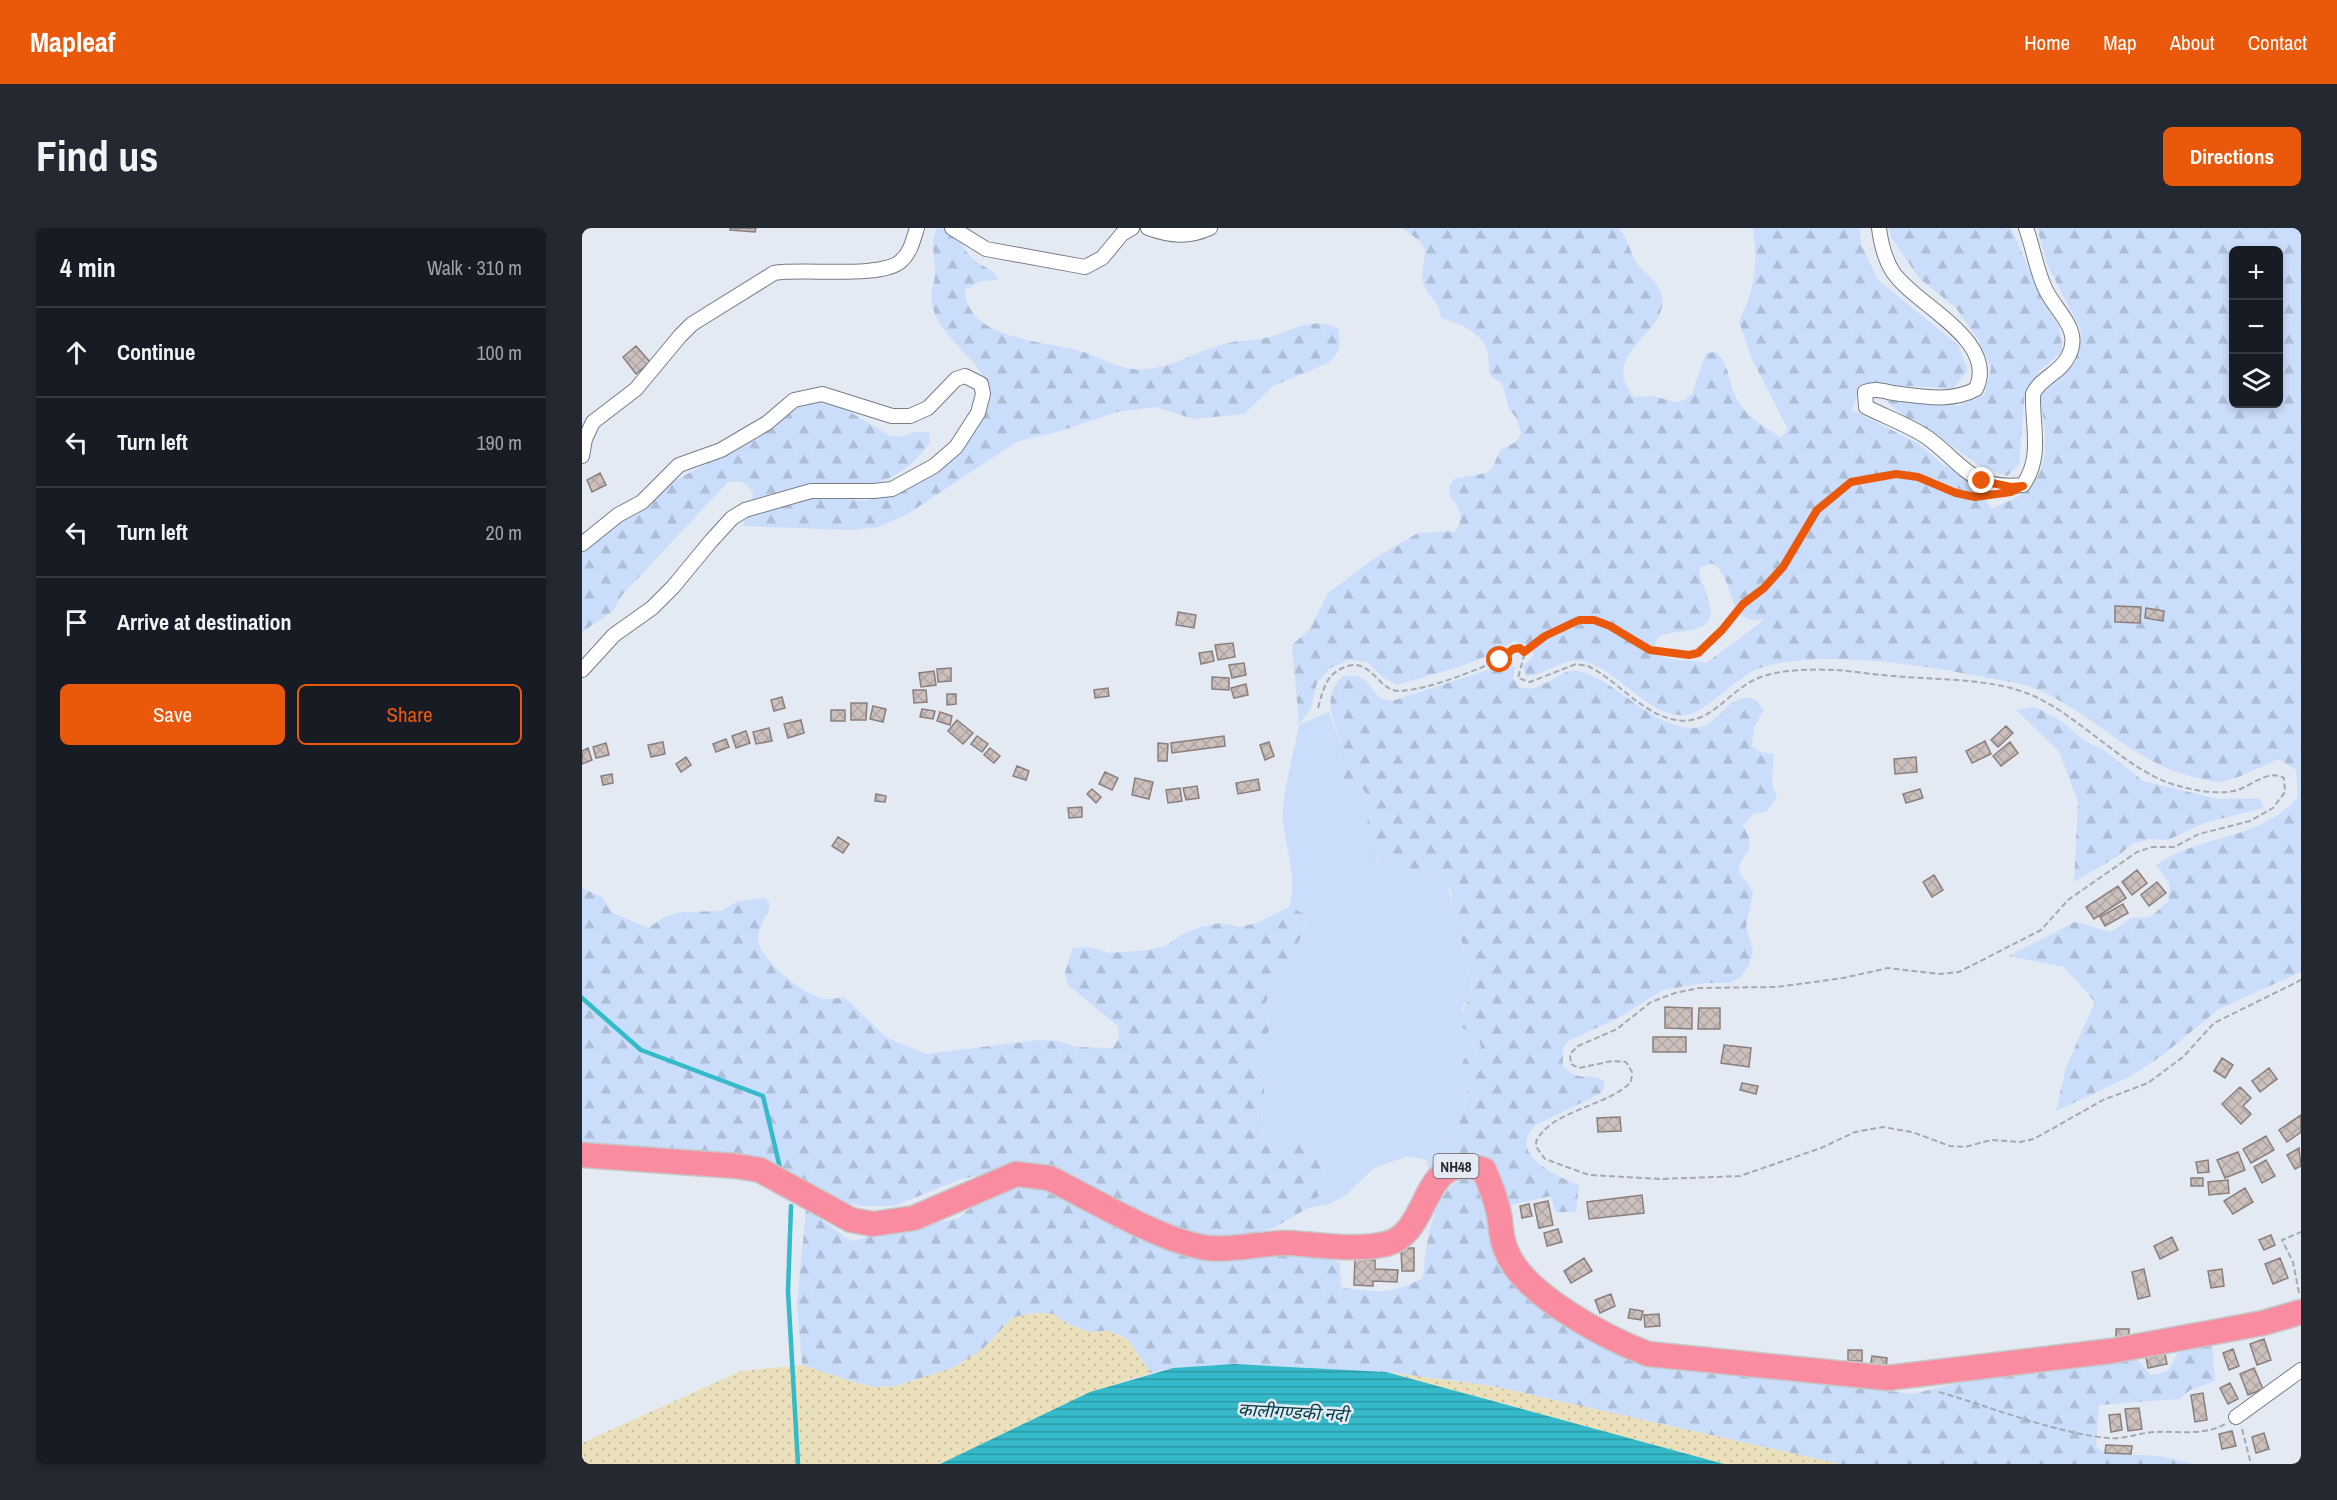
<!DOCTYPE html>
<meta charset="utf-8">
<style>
body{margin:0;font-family:"Archivo Narrow","Noto Sans Devanagari",sans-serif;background:#242831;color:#f1f3f6}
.controls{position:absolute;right:18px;top:18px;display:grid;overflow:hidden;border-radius:9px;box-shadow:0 3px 9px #0003}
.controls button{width:54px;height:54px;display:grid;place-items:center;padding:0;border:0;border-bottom:2px solid #363941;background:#171b24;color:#f1f3f6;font:30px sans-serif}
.stop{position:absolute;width:18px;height:18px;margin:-14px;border:4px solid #ea580c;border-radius:50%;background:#fff}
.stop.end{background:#ea580c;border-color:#fff;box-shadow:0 2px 6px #0008}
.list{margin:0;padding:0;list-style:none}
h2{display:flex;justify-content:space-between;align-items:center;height:78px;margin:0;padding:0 24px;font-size:26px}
h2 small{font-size:20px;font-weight:400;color:#9ea1a6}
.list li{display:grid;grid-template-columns:39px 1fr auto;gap:18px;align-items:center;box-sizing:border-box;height:90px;padding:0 24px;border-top:2px solid #363941}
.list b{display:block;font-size:22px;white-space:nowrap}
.list em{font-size:20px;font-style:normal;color:#9ea1a6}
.actions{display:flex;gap:12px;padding:18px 24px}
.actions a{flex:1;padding:14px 0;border:2px solid #ea580c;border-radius:9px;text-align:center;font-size:21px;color:#ea580c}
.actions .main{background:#ea580c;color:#fff}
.icon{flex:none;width:33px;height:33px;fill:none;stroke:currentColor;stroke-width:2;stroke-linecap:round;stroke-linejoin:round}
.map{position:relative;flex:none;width:1719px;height:1236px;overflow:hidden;border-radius:9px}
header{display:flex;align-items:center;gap:36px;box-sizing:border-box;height:84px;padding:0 30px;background:#ea580c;color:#fff}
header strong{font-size:28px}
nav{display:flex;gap:33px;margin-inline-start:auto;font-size:21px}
.intro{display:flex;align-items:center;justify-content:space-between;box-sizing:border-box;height:144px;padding:0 36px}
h1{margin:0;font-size:42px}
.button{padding:15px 27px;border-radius:9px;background:#ea580c;color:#fff;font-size:21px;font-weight:700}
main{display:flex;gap:36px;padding:0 36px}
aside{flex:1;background:#171b24;border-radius:9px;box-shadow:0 3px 9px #0003}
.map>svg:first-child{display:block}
.green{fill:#caddfb}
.forest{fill:url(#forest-firs);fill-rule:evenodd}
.sand{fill:url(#sand-dots)}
.water{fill:url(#water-rules)}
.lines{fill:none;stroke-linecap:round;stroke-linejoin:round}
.stream{stroke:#35baca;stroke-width:4.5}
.building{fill:url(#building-cross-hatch);stroke:#8a7f7c;stroke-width:1.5}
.street-casing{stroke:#777d85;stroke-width:16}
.highway-casing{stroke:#c7c8c9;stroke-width:27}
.path{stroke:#a5aab2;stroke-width:2;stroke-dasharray:6 3;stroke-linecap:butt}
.street{stroke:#fff;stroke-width:14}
.highway{stroke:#f98ca1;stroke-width:24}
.route{stroke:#ea580c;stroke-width:8}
.labels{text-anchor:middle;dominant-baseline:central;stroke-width:5;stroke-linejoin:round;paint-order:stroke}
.shield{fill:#e4eaf4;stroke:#606469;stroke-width:1.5}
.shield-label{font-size:15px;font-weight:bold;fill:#282a2e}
.water-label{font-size:18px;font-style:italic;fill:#003c43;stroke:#e4eaf4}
</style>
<header>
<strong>Mapleaf</strong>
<nav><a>Home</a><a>Map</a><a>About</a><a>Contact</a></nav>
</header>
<div class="intro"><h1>Find us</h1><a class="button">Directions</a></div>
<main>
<aside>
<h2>4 min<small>Walk · 310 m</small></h2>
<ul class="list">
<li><svg class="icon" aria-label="ahead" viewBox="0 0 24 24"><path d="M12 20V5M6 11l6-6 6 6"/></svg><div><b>Continue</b></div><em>100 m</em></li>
<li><svg class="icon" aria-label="left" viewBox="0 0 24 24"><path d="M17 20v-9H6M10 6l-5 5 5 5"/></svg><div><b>Turn left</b></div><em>190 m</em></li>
<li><svg class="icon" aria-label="left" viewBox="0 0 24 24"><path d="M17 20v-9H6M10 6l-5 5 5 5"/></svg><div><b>Turn left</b></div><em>20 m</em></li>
<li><svg class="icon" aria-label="arrive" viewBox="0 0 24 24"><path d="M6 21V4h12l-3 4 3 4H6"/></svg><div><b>Arrive at destination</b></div></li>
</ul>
<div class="actions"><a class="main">Save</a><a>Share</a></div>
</aside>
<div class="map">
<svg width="1719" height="1236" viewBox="0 0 1719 1236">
<defs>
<pattern id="forest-firs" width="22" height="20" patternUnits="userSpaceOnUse" patternTransform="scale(1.5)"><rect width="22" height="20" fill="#caddfb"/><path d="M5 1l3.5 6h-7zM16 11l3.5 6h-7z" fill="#aebed7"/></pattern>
<pattern id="sand-dots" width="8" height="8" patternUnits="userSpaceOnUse" patternTransform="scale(1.5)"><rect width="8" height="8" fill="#eae0bb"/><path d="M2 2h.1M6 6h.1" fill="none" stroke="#c9c0a1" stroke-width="1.8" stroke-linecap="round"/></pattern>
<pattern id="water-rules" width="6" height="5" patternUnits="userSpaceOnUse" patternTransform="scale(1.5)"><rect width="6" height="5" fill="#35baca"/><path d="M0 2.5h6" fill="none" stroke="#2d97a4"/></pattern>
<pattern id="building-cross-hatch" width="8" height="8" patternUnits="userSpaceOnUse" patternTransform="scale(1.5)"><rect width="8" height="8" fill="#ccc0bd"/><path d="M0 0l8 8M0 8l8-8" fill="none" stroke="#afa5a3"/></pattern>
</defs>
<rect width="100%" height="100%" fill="#e4eaf4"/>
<path class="green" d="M747,484L760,521L752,540L755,549L780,560L791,575L789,583L793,630C816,645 846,634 865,654L878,714L886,732L890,764L879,782C886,794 896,805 899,819L892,826L890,852L886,856L879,897L871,916L880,928L847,944L845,932L826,928L792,940L765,966L747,976L726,980C742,961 746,947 742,922L726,912L692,921L679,910L683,850L670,836L681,819L688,799L683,778L689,759L702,744L719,709L725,688L707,679C716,649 704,622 701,593C698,575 713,519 717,497Z"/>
<path class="forest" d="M355,0C379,4 377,18 391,31C400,40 411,39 417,52L398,53L383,62C384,109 456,113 490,121C517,126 535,144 564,141C590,139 613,125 638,117C654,112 671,113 688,109C715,101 729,88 757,101C758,116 759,125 746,135L691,158L662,186L612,191L574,179L565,180L535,184L475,204L436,213L327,285L297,299L267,302L160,298L168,283L171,265C164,254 159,252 146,254L40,367L31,383L0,404V322L57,281L74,272L85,257L159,217L220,177L230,174L258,178L308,208L318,209L337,203L347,205L348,215C313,260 285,257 233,267L281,273L301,268L392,202L404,185L408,162C396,126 351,108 349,69C349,61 353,53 353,46C354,29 347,16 355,0Z
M820,0H1037C1046,10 1048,26 1056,37C1062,45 1073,51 1077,60C1099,101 1012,122 1052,169L1071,168L1093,174L1103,172L1110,166L1124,125L1134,124C1147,136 1147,153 1153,168C1163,188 1180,198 1199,209L1206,201L1170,131L1157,94C1174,57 1176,39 1171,0H1278L1279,16L1296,52L1376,117L1386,142L1371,160L1280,156L1270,182L1337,216L1360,236L1386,250L1410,281C1421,275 1435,271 1444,263C1473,236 1462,201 1458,166L1494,132L1499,102L1466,38L1455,0H1719V744L1637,781L1582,826L1549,848L1474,883L1484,839L1513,774L1482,739L1427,728L1493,694L1529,704L1549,690L1568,689L1586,674L1588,656L1574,637C1620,605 1677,614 1716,569L1714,542L1697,531C1679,538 1657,551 1638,554C1632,554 1623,551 1616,550C1549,536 1507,479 1446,458C1432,454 1416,452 1401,449C1341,437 1241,421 1181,439C1154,447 1125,486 1102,487C1066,490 1035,439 1000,433C980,429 963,448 944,448L941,438L951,428L950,419L932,413C898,436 854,445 815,457L802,450L785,434L767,432L748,440L735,455L729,480L717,497L710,417L728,401L746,365L793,330L836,305L874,303C882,289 879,280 868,269L867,259L872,251L904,245L911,239L918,222L934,214L939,206L934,189L927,181L920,155C902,146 909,143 906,127C902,104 878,96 859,90C856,70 850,74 843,60C837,48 843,34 843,22L838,13ZM1652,22H1696V176H1652ZM1130,335C1150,347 1146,381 1164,390C1168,393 1177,391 1182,392L1124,435C1108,431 1090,434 1076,427L1072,419L1076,409C1088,403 1100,405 1113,401C1146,393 1117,360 1117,340Z
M1307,0H1429L1455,59L1477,99L1481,124L1459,141L1443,163L1437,237L1425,248L1398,238L1359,210L1320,187L1303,172L1376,178L1402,167L1409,140L1396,111L1373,79L1337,50L1309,9Z
M927,435L933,440L931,450L937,459C961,467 979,438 997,443C1037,454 1069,500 1113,500C1138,499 1144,464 1172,471L1182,482L1172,499L1170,518L1178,524L1192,526L1190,556L1195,570L1185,583L1171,586L1161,597L1167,610L1168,620C1148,648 1159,642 1171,665L1164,699L1171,723L1167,737L1158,749L1149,755H1123L1081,762L1036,790L986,813L981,820V838C997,855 1004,844 1021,852L1023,857L1019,865L954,897C923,926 976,949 997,957L994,984H973L969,968L928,977L908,932L900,929L873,926C869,905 886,880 886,856L890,853L878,839L883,830L892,826L899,819C896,806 893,803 880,800L877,791L890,764L886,732L872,693L869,662L858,647C830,636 810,646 786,623L783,603L791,575L780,560L755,549L752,540L760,521C754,494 737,471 761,448C793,442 785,472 810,473Z
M1453,479L1476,491L1502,512L1526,525L1561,553L1636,571L1677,570L1682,580L1622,595L1586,612L1567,611L1550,616L1536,628L1492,654L1496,574L1477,523L1434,482Z
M0,660L20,669L31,685L66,700L82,689L100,684L139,683L156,673L184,670L188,676C186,687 176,700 176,711C176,731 223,768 243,771C249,771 256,770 262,769L305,810L344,826L457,812L475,813L495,819L531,820L537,810L536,798L486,757L483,744L491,720L509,719L527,725L567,722L584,718L599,707L618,699L638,695L657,699L675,695L707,679L725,687L719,709L702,744L689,759L683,778L688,799L681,819L670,836L683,850L679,910L692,921L726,912L742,922L746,944L739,965L726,980L691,1000L659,1009L625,1012L438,937L377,952L312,978H276L255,972L167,930L0,915Z
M894,947L922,1031L996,1102L1023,1120L1051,1132L1152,1142L1331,1166L1388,1152L1534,1131H1555L1569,1147L1585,1144L1599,1120L1630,1116L1633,1153L1608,1162L1597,1171L1517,1177L1514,1218L1523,1225L1577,1228L1612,1236H1258L910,1158L804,1144L652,1136L591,1140L569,1145L545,1111L527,1103L508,1104L488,1097L471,1086L451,1085L430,1090L402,1120L373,1139L314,1158L294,1159L274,1155L220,1137L215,1076L224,981L269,1013L377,990L396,973L426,958L453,956L640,1030L735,1025L758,1035L759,1059C794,1065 809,1067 841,1050C844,1016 850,951 894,947Z"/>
<path class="sand" d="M451,1085L471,1086L488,1097L508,1104L527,1103L545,1111L569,1145L508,1164L358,1236H0V1215L159,1143L220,1137L274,1155L294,1159L314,1158L373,1139L402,1120L430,1090Z
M804,1144L910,1158L1258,1236H1142Z"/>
<path class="water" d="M652,1136L804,1144L1142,1236H358L508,1164L591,1140Z"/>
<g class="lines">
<path class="stream" d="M0,770L59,822L181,868L199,944
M209,978L206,1063L216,1236"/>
</g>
<path class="building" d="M148,0H174L173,4L148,2Z
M54,118L68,134L54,146L41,129Z
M18,245L24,257L10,264L5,252Z
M1533,378L1559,379L1558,395L1533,394Z
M1564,380L1582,383L1581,393L1563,390Z
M596,384L614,387L612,400L594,397Z
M651,415L653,429L636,432L633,417Z
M630,423L632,433L619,436L617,425Z
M662,435L664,447L650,450L647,437Z
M369,440V453L356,454L355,441Z
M352,443L354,457L339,459L337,445Z
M630,449L647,450V462L630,461Z
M664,456L666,467L652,470L649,460Z
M526,460L527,468L513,470L512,462Z
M331,462H344L345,474L332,475Z
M365,466H374V476L365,477Z
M200,469L203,480L192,483L189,472Z
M269,475H285L284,492H269Z
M291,478L304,481L301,494L288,491Z
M340,481L353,483L351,491L338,489Z
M249,482H263V493H249Z
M358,484L370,488L368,497L355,493Z
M219,492L222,505L206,510L202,496Z
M375,492L391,505L381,516L366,503Z
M1424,498L1431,505L1416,519L1409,512Z
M187,500L190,513L174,516L171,504Z
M164,503L168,515L154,520L150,508Z
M395,508L406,516L400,524L389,516Z
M642,508L643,518L590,525L589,515Z
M144,511L147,519L134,524L131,516Z
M1403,513L1409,526L1390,535L1384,523Z
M81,514L83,526L69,529L66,517Z
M687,514L692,528L683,532L678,517Z
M1428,514L1436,525L1419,538L1411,528Z
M24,515L27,527L14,530L11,519Z
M576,515L586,516L585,533H576Z
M6,520L10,532L0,536V523Z
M408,520L418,528L412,535L402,527Z
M104,529L109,537L99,544L94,536Z
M1334,529L1335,544L1313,546L1312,531Z
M435,538L447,543L444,552L431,548Z
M523,544L536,550L530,562L517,556Z
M30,546L31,555L21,557L19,548Z
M553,550L571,554L567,571L550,567Z
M676,551L678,562L656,566L654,555Z
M615,558L617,570L604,572L601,560Z
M598,560L600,573L586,575L584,562Z
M510,561L519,569L514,575L505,566Z
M1338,561L1341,570L1324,575L1321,566Z
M294,566L304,568L303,574L293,573Z
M500,579V589L487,590L486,580Z
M256,609L267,616L261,625L250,618Z
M1555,642L1565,655L1550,667L1540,654Z
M1352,647L1361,662L1350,669L1341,654Z
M1575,654L1584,665L1567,678L1559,667Z
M1536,658L1544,670L1512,691L1504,679Z
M1541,676L1546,685L1523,698L1518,689Z
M1083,779L1110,780V801L1083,800Z
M1117,780H1138V801H1116Z
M1071,809H1104V824H1071Z
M1142,817L1169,820L1167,839L1139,835Z
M1640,830L1651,837L1643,850L1632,843Z
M1687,840L1695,851L1678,864L1670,853Z
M1160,855L1176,858L1174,866L1158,862Z
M1658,859L1669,870L1661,878L1669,886L1659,896L1640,876Z
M1719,887V904L1705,914L1697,902Z
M1038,889L1039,903L1016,904L1015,890Z
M1684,908L1692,922L1669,935L1661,921Z
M1717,920L1719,938L1713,941L1705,927Z
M1656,924L1663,942L1643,950L1635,932Z
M1626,932L1627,944L1616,945L1614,934Z
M1684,932L1693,948L1680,955L1672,939Z
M1609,950H1621V958H1609Z
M1646,952L1647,965L1627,967L1626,954Z
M1663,960L1671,974L1651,986L1642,973Z
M1060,967L1062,985L1007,991L1005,974Z
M966,973L971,997L957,1000L952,976Z
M947,976L950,988L940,990L938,978Z
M976,1001L980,1014L965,1018L962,1005Z
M1689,1007L1693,1017L1682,1022L1677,1012Z
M1590,1009L1596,1022L1578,1031L1572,1018Z
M819,1020H832V1043H820Z
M1002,1030L1010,1043L989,1055L982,1043Z
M1698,1030L1706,1050L1691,1056L1683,1036Z
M773,1031L793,1032V1041L816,1042L815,1054L791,1053V1058L772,1057Z
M1562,1041L1568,1068L1556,1071L1550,1044Z
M1640,1041L1642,1058L1629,1060L1626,1043Z
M1029,1066L1033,1078L1018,1085L1013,1072Z
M1048,1081L1061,1083L1059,1092L1046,1090Z
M1077,1086L1078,1098L1063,1099L1062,1087Z
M1534,1101H1547V1110H1534Z
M1682,1111L1689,1132L1675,1137L1668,1116Z
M1651,1121L1657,1138L1647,1142L1641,1125Z
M1266,1122H1280V1133H1266Z
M1583,1126L1585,1136L1566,1140L1564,1129Z
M1290,1128L1305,1130L1304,1142L1288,1140Z
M1672,1140L1681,1161L1666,1167L1658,1146Z
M1648,1155L1656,1171L1646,1176L1638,1160Z
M1621,1165L1625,1192L1613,1194L1609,1167Z
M1557,1180L1560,1201L1546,1203L1543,1181Z
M1538,1186L1540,1202L1529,1204L1527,1187Z
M1650,1203L1654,1218L1640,1221L1637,1206Z
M1682,1205L1687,1221L1674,1225L1670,1209Z
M1524,1217L1550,1218L1549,1226L1523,1225Z"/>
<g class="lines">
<g class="street-casing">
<path id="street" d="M370,0L404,21L503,39L520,30L540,6L550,0
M566,0C588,8 606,10 628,0
M1297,0C1299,16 1302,30 1311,44C1333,77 1417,112 1394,161C1369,175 1337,168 1311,165C1301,163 1292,160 1283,164L1284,179C1304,189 1327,197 1346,210C1380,235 1390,263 1441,257C1461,229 1450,198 1451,166C1458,150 1478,145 1486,129C1502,100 1471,82 1462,58C1454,40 1451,19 1444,0
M0,228L3,211L11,194L54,161L98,108L110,96L192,45C222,40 299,51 319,33C329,24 331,12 335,0
M0,316L36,287L60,274L97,237L139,222L185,195L212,172L240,166L310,188H328L346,180L374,151L383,148L399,156L401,166L396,185L374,219L352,238L310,261L292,263H229L163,282L150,290L129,313L91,359L70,380L32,407L0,442
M1654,1189L1719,1142"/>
</g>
<g class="highway-casing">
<path id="highway" d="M0,927L154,938L178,942L269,992L291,996L332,990L434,946L467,950C510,971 580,1014 626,1020C653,1023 681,1014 708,1015C739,1017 773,1023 804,1016C851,1005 837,919 902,942C908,956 914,971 917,986C919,997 919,1011 924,1022C940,1066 1024,1110 1066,1126L1305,1150L1529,1123L1681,1095L1719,1084"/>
</g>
<path class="path" d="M943,423L963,408L997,392H1012L1028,398L1068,422L1107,427L1116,425L1140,402L1161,376L1182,360L1201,339L1235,282L1269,254L1314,246L1336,249L1374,265L1401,268
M736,480C742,459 744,445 766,438C790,431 797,464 818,463C845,462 889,444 915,433C924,430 928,421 938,420L943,424L936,450L948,454L994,436L1006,438C1035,452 1061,487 1094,492C1127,498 1145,465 1172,452C1195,441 1228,441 1253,442C1272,443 1292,447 1312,448C1353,452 1408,450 1447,466C1497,486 1547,546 1597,558C1615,563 1638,567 1656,562C1670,557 1687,541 1702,550L1703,564L1691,580L1668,593L1617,606L1592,619H1570L1555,624L1486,672L1459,702L1377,744L1357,746L1306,740L1261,750L1195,759L1117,760L1093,765L1069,774L1035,801L996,818L988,826L989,836L997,840L1030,833L1044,834L1050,844L1049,854C1025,879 968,882 954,914L955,920L963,931L1007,947L1079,951L1158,948L1239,920L1273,904L1301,899L1330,904L1368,918L1383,919L1409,912L1438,914L1452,911L1521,872L1566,855L1601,829L1632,795L1719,752
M1717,1065L1711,1034L1700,1012L1719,1004
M1357,1164C1409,1179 1473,1205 1526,1210C1543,1212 1558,1204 1575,1204C1598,1203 1622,1208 1643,1196
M1660,1201L1669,1236"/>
<use href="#street" class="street"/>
<use href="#highway" class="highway"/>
</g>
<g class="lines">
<path class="route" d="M918,432L931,421L938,420L942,424L963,408L997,392H1012L1028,398L1068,422L1107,427L1116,425L1140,402L1161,376L1182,360L1201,339L1235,282L1269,254L1314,246L1336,249L1374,265L1393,269L1429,264L1441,258L1429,259L1400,253"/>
</g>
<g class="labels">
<rect class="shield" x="851.5" y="926" width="45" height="24" rx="4.5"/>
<g class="shield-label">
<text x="874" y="938">NH48</text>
</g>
<g class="water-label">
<text transform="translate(711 1184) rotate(3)">कालीगण्डकी नदी</text>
</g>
</g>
</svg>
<div class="controls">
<button>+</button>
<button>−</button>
<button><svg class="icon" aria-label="layers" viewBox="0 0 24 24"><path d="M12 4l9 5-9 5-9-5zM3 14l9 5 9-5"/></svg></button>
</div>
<div class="stop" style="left:918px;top:432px"></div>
<div class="stop end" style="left:1400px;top:253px"></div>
</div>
</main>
